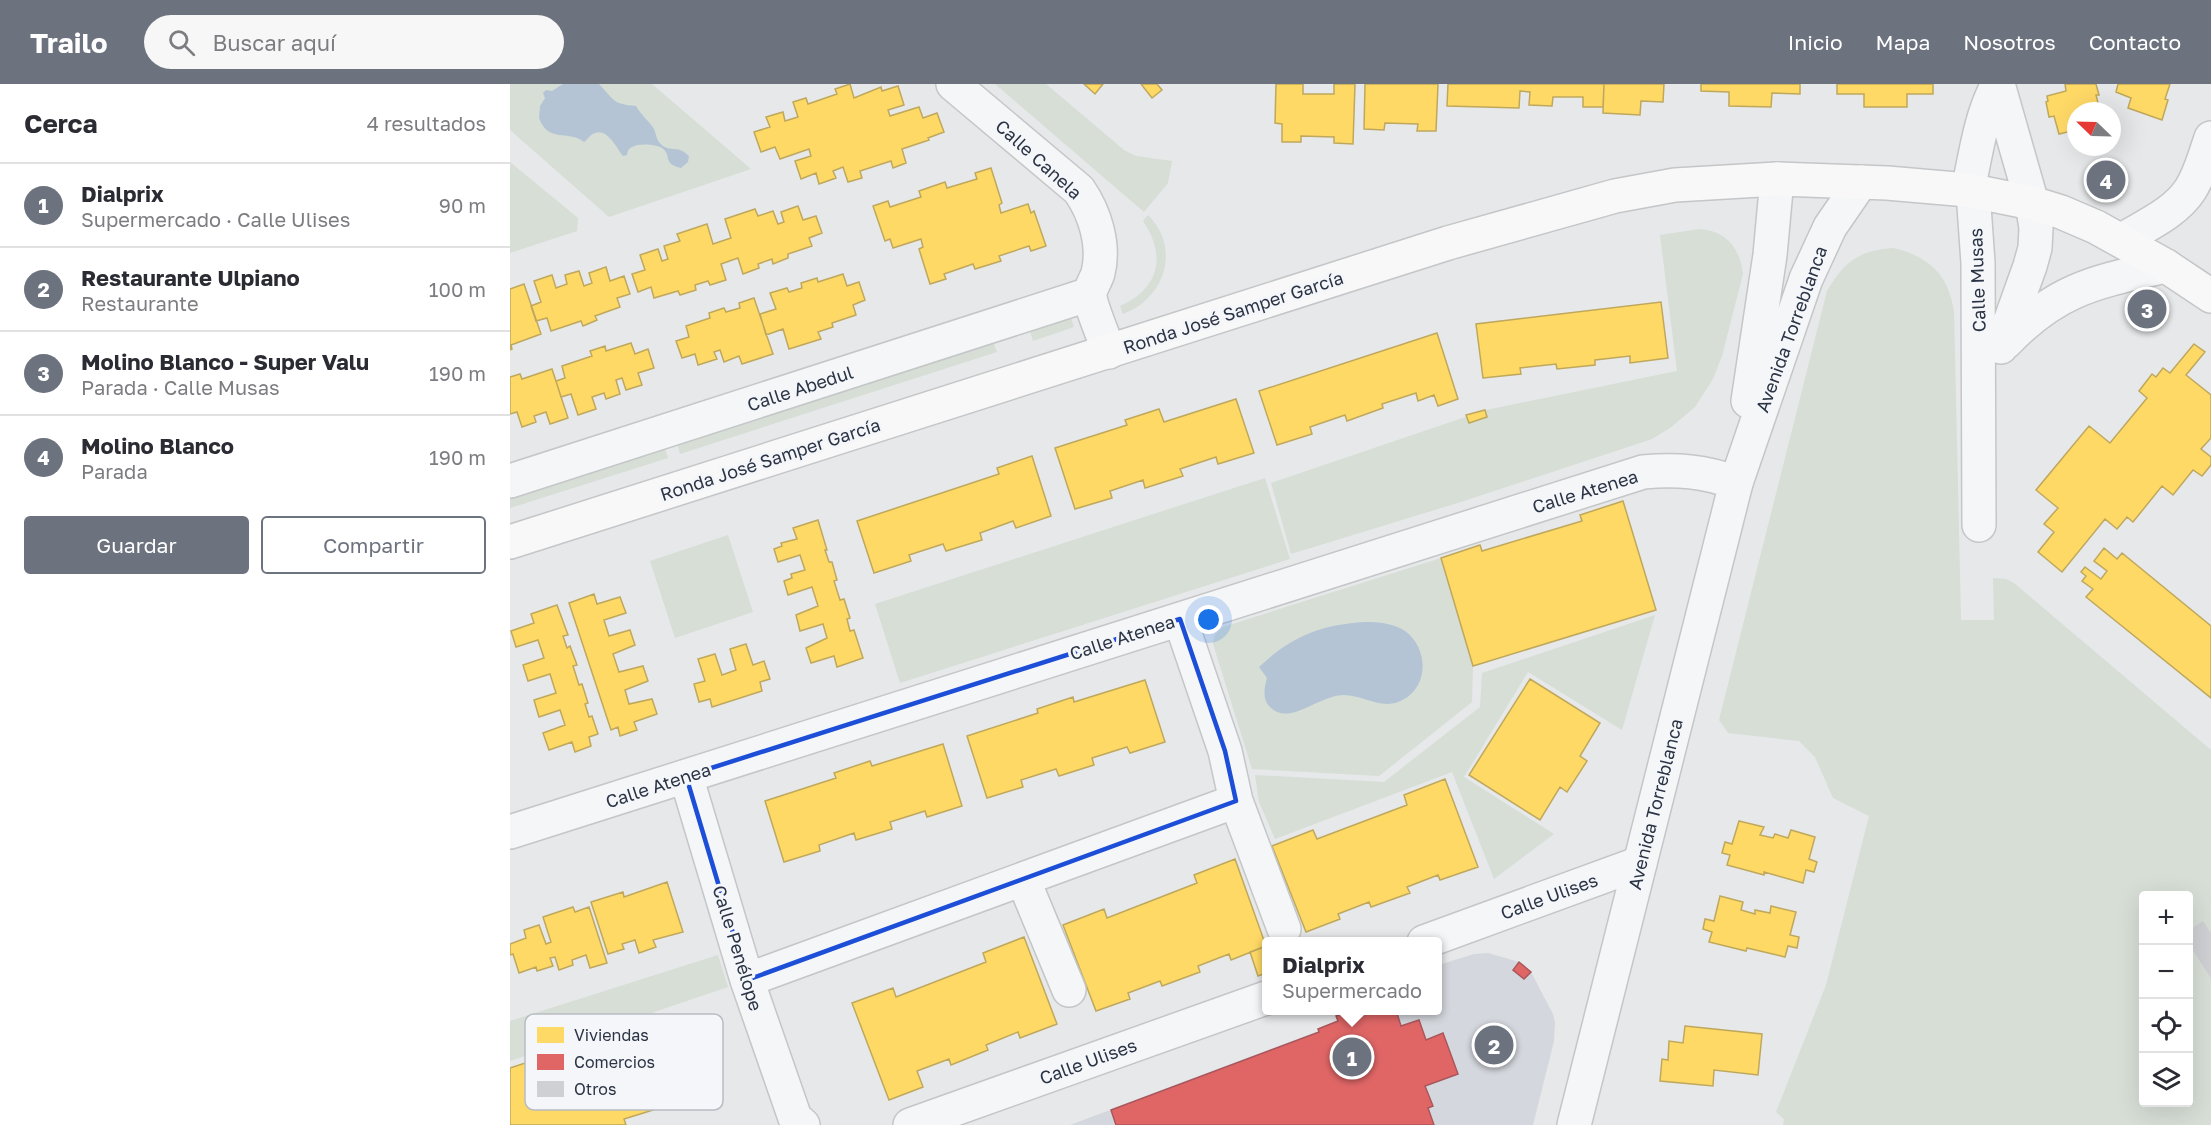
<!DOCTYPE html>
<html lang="es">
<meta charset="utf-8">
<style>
body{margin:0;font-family:"Golos Text",sans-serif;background:#f7f7f7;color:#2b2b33}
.controls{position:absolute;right:18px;bottom:18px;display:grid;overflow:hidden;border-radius:6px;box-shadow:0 6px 24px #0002}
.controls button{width:54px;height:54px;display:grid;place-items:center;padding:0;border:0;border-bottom:2px solid #e1e1e2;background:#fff;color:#2b2b33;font:30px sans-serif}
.compass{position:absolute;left:1557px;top:18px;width:54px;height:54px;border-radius:50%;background:#fff;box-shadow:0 6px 24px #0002;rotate:293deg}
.you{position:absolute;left:699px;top:536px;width:21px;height:21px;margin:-15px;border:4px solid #fff;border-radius:50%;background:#1a73e8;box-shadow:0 0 0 9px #1a73e833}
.badge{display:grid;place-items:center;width:39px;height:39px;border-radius:50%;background:#6c737f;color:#fff;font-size:20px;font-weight:700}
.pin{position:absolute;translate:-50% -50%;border:3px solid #fff;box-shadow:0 2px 6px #0006}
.popup{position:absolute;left:752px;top:853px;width:180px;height:78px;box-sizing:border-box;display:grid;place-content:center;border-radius:6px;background:#fff;filter:drop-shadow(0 2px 4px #0005);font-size:20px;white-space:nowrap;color:#7c7c81}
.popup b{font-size:22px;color:#2b2b33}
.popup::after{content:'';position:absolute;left:50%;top:100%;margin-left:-12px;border:12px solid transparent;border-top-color:#fff}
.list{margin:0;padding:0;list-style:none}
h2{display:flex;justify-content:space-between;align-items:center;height:78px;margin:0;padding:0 24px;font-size:26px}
h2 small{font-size:20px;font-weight:400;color:#7c7c81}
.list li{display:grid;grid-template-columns:39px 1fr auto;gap:18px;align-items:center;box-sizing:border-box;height:84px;padding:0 24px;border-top:2px solid #e1e1e2}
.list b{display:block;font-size:22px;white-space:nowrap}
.list p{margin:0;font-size:20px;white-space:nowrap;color:#7c7c81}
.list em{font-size:20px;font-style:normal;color:#7c7c81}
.actions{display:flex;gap:12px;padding:18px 24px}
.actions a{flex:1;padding:14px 0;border:2px solid #6c737f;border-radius:6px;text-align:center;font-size:21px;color:#6c737f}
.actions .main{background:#6c737f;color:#fff}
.icon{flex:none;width:33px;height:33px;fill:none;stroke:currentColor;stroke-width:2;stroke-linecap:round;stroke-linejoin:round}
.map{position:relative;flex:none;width:1701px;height:1041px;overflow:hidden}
header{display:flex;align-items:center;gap:36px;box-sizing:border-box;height:84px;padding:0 30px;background:#6c737f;color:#fff}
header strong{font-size:28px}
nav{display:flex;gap:33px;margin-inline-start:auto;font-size:21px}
.search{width:420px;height:54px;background:#f7f7f7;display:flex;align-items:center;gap:15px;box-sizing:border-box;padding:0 21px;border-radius:33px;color:#7c7c81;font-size:22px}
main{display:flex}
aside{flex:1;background:#fff}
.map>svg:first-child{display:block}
.built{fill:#d4d7dd}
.green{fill:#d6ded6;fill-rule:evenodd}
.water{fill:#b4c4d5}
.homes{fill:#ffd966;stroke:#bfa85c;stroke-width:1.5}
.shops{fill:#e06666;stroke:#aa575c;stroke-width:1.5}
.building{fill:#ced0d3}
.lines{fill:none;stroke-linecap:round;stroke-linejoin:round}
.minor-casing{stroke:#c4c6c8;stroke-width:36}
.tertiary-casing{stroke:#c4c6c8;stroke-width:36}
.secondary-casing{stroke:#c4c6c8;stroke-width:36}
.minor{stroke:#f5f6f7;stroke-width:33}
.tertiary{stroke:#f5f6f7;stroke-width:33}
.secondary{stroke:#f8f8f8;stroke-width:33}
.marked{fill:none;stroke:#1d4ed8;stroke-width:4.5;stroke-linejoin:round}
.labels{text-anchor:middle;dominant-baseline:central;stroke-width:6;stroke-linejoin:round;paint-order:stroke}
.street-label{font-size:18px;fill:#2b3445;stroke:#f4f6f9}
.key{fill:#f4f6f9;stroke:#b8bcc3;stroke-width:1.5}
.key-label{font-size:16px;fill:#2b3445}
</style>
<header>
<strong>Trailo</strong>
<div class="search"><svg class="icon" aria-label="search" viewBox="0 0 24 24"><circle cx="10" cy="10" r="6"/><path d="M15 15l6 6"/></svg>Buscar aquí</div>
<nav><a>Inicio</a><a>Mapa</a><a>Nosotros</a><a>Contacto</a></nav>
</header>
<main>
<aside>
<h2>Cerca<small>4 resultados</small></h2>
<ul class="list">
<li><span class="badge">1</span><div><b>Dialprix</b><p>Supermercado · Calle Ulises</p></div><em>90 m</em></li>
<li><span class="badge">2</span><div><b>Restaurante Ulpiano</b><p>Restaurante</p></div><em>100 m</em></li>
<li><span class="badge">3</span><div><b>Molino Blanco - Super Valu</b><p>Parada · Calle Musas</p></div><em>190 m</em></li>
<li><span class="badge">4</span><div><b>Molino Blanco</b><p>Parada</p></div><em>190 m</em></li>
</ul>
<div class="actions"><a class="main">Guardar</a><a>Compartir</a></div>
</aside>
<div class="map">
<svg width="1701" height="1041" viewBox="0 0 1701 1041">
<rect width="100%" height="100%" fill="#e6e8ea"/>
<path class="built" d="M978,869L1009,878L1021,888L1043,930L1045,939L1044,957L1023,1041H560L809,948L808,945L828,937L826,932L840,927L928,926V884L932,880L964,870Z"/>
<path class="green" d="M0,0H142L241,85L99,133L0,46Z
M485,0H536L614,66L626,72L662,77L658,99L634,128Z
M0,78L68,134L67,147L0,169Z
M638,131C672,165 654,215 613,230L610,222C649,205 657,172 633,137Z
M1190,145C1217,147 1230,165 1233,190L1212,272L1203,295L1185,323L1160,344L1142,355L954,417L781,470L761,399L976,326L1167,287L1150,151Z
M1384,164C1419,173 1438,190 1444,227L1451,536H1484L1483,494L1496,495L1504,499L1701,666V1041H1273L1274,1035L1266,1028L1316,901L1359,732L1323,714L1305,673L1289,657L1218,649L1209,636L1317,207C1334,178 1349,166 1384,164ZM1634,812H1678V1018H1634Z
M560,230L564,243L523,257L519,243Z
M482,254L487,268L170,370L166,356Z
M153,360L158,374L0,424V409Z
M755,394L780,475L390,599L365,520Z
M218,451L243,528L165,554L140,477Z
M931,474L963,582L962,618L869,692L742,685L703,560C704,551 706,548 713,543Z
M1145,531L1112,646L1018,588L954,693L1044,750L984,795L942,688L765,755L749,718L745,691L874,698L970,623L972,589Z
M208,871L218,903L0,977V937Z"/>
<path class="water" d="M53,0H89C105,17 103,20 126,22C131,31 139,37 144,45C147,52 146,57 153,62C163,68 168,61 179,72L178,78L171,84C151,79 163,72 152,64C146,60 128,59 122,63C118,65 118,67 117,71L113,72C106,63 95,39 80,52C78,54 77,56 74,58C57,45 39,60 29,34L30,22L35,14L33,9L36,6L42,7Z
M855,538C868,538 883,539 895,547C920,565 919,607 888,618C870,625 852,611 834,611C809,611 780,642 761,624C752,616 754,605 757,594L749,583C782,552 810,541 855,538Z"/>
<path class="homes" d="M340,0L344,14L371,3L372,7L388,2L394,21L378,26L380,32L409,23L413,34L427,29L434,48L418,54L419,56L392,65L396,79L383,84L381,77L350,87L352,94L338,98L333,83L323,87L326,94L309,100L306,89L291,95L285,77L301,72L299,65L270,75L265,63L251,68L244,48L260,43L256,33L273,28L275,37L288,33L283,18L296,14L298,20L327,10L325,5Z
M574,0H593L585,10Z
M631,0H647L652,6L642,14Z
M766,0H793V10H824V0H845L843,60L824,59V53L791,52V58H772V40L765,39Z
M855,0H928L926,47H907L908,40L875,39L874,46L854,45Z
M938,0H1094L1093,23H1073V13H1043L1042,22L1019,21L1020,8L1010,7L1009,24L937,22Z
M1094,0H1154L1153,18L1131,17L1130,31L1093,29Z
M1191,0H1290V10L1262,9L1261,23L1219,22V8L1191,7Z
M1327,0H1423V10H1397V23H1354V10H1327Z
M1555,0H1586L1589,11H1586L1590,27H1566V46L1549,50L1544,32L1539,33L1536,18L1538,17L1537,12L1556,7Z
M1608,0H1660L1655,15L1658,16L1652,36L1618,24L1621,14L1606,8Z
M481,84L492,119L489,121L491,129L518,120L521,129L524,127L536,162L521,167L519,162L489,172L491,177L465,185L463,180L434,190L436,195L420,200L409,165L413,163L411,155L383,164L380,155L375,157L363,122L378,117L380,123L411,113L409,107L435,98L437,104L467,95L465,89Z
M288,122L293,136L306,132L312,149L299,154L302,162L278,170V174L263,180L262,175L248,180L249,184L233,190L228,174L211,180L216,196L200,201L198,197L185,201L186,206L170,211L168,207L144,214L141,203L128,208L122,190L135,186L130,171L148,165L152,177L158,175L154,162L170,157L167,150L197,140L203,160L221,154L215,135L245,125L248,132L263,127L268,140L274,138L271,128Z
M96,183L100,197L114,192L120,210L107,214L110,223L85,232L87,236L73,242L71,237L41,247L37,234L26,237L21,222L31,218L24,197L42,191L46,204L57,200L55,191L69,187L74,202L82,199L79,189Z
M333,190L337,202L349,198L355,216L343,221L346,231L322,239L323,243L308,248L311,255L279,265L273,245L256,251L250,230L266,225L260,209L277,204L279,208L292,204L291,199L307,194L308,198Z
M14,200L31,250L1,261L2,265L0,266V205Z
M244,214L263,270L232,280L229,272L214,278L210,266L204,268L207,275L188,281L185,270L172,274L166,257L179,253L176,242L200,234L199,229L214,224L216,228L230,224L229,219Z
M1151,218L1158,274L1120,279V272L1085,276V281L1047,285L1046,280L1010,284L1011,290L973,294L966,240Z
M927,249L948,315L928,322L924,311L908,317L906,309L872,320L873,324L837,337L835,331L800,343L802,350L767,361L749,307Z
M121,259L125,270L138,265L144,284L128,289L132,301L116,306L112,294L106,296L110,310L96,315L94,309L82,313L86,325L68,331L61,310L51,313L46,297L55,294L52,282L82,272L80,267L95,262L96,267Z
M1684,260L1695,268L1676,291L1701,311V354L1691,365L1701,373V381L1692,392L1683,386L1663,411L1652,402L1623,438L1617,433L1607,445L1595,435L1552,488L1528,468L1544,448L1534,440L1548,424L1526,406L1579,342L1600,359L1637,314L1629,307L1642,290L1646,293L1653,284L1660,289Z
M42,285L58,334L40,340L36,328L24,332L26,338L12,343L7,328L0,330V293L10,290L12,295Z
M726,315L744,369L708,380L706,373L670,385L673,392L635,404L633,396L600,407L602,414L565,425L545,364L617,341L615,336L649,325L654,338Z
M975,326L977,333L959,339L956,331Z
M522,372L541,432L506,444L503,437L470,449L472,456L436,467L433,460L399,471L401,477L364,489L347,437L489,390L487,384Z
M1113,417L1146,526L963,582L931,474L970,461L972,467L1072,437L1070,431Z
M308,436L317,466H315L319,478H322L327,496L324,497L330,516L334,515L340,534L337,535L340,547L344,546L353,574L327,583L324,572L301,579L296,564L317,554L313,540L290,547L286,531L308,522L302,503L278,511L274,497L282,494L281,490L295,486L290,471L268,478L264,465L272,462L271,459L287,455L283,444Z
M1594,464L1607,475L1612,469L1701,542V614L1576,513L1583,505L1572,497L1576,492L1571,488L1575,483L1591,495L1597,487L1584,477Z
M84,510L87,520L110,513L116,529L94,536L99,552L120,546L125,561L103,570L109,588L133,582L138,597L115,606L119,620L142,615L147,630L124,638L127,646L110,652L108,643L101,646L59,519Z
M47,521L58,551L53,552L57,564L60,562L67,581L63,582L69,601L72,600L78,619L75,620L79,633L82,632L88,650L79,653L81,662L65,668L62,658L39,666L33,649L55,641L50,626L29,633L24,616L46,609L40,590L18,597L13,581L34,574L28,556L6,563L1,547L24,539L21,530Z
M236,560L243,581L254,577L260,595L250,598L252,607L202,623L200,615L189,618L184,600L195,597L188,575L205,570L212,591L226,586L220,565Z
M1020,595L1090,639L1070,672L1077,677L1057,708L1050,703L1030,736L959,691Z
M635,596L655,658L620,669L617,663L582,674L584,681L549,692L546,685L511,696L513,703L477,714L457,652L528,629L527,625L563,613L564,618Z
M433,660L452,722L417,733L415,727L380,738L382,745L346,756L344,749L309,761L310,767L274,778L255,717L326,694L324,689L360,677L362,682Z
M935,695L968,783L930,796L928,791L897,803L900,809L861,823L859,818L828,830L830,835L796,848L762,762L803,746L807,755L897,721L894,711Z
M1229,737L1254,743L1250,751L1263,754L1265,750L1278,754L1281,746L1305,753L1299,775L1307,778L1304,788L1296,786L1293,799L1254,788V791L1217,781L1220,771L1212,769L1215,758L1222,760Z
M725,775L756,862L721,876L719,870L688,882L690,888L652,902L650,897L618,909L620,915L586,927L553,841L594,825L597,834L687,799L684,791Z
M157,798L173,848L143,856L146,863L129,869L125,856L112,860L114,865L98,870L81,818L113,808L114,813Z
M1210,812L1233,818L1231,826L1245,830V826L1260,829L1261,822L1286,828L1280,851L1289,853L1287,864L1278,862L1275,873L1237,864L1236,867L1199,858L1202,848L1193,845L1195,835L1204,837Z
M63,823L65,828L79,823L97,879L80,884L76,871L62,876L63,881L49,886L45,873L40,874L43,882L27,887L26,883L9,889L3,870L0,871V860L16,854L14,846L29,841L36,860L41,858L33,833Z
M514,853L547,940L510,954L508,948L476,961L478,966L441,981L439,975L407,987L413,1003L379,1016L342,919L383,904L386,913L476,878L473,869Z
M756,862V889L748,892L740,868Z
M158,932L186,1019L170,1024L169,1018L114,1035L116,1041H0V984Z
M1175,942L1252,950L1248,991L1204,986L1203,1002L1150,997L1152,975L1158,976L1159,957L1173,959Z"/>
<path class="shops" d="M1009,878L1021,888L1014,895L1003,886Z
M840,926H886L891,942L909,936L916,956L933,949L948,990L915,1002L923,1022L918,1024L924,1041H606L601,1026L809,948L808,945L828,937L826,932Z"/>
<path class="building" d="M1693,837L1701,849V894L1678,859V847Z"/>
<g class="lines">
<g class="minor-casing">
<path id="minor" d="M443,0L569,106C585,129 595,161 588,189C586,196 580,204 580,211C580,221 595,256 599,268
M1488,0L1522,119L1526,144L1525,164L1520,182L1491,263
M1458,106C1466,70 1470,33 1488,0
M1463,108L1468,179L1469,441
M1496,258C1548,204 1586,198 1656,182
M0,397L580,210
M670,535L715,667L726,717L774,845
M176,692L237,896L285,1034L293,1041
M0,748L1133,388C1166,385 1195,387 1226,399
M513,795L559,906
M914,858L1130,779
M237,896L726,717
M400,1041L756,914"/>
</g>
<g class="tertiary-casing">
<path id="tertiary" d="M1612,156C1635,142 1665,129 1680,106C1690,91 1695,71 1701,54
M1238,317L1260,171L1267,95
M1064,1041L1226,399L1296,195L1320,143L1351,98"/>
</g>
<g class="secondary-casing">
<path id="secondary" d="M0,458L938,159L1105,112L1165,101L1267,95L1377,99L1458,106L1522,119L1551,128L1586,143L1656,182L1701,212"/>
</g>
<use href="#minor" class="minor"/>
<use href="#tertiary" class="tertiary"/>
<use href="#secondary" class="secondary"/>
</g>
<path class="marked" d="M670,535L715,667L726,717L237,896L176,692Z"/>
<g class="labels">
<g class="street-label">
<text transform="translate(529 75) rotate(42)">Calle Canela</text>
<text transform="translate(1467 196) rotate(-92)">Calle Musas</text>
<text transform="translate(723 228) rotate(-18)">Ronda José Samper García</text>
<text transform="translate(1281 245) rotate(-70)">Avenida Torreblanca</text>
<text transform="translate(290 304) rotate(-18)">Calle Abedul</text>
<text transform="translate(260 375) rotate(-18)">Ronda José Samper García</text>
<text transform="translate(1075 407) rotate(-17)">Calle Atenea</text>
<text transform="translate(612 553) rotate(-18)">Calle Atenea</text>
<text transform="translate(148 701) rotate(-18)">Calle Atenea</text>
<text transform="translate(1145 720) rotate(-76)">Avenida Torreblanca</text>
<text transform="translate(1039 812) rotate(-20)">Calle Ulises</text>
<text transform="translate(228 864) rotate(73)">Calle Penélope</text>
<text transform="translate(578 977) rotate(-20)">Calle Ulises</text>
</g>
</g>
<rect x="15" y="930" width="198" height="96" rx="9" class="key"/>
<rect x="27" y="943" width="27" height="16" fill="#ffd966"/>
<rect x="27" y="970" width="27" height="16" fill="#e06666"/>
<rect x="27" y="997" width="27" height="16" fill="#ced0d3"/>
<g class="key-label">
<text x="64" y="957">Viviendas</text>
<text x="64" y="984">Comercios</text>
<text x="64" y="1011">Otros</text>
</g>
</svg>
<div class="controls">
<button>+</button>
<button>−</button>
<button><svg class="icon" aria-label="locate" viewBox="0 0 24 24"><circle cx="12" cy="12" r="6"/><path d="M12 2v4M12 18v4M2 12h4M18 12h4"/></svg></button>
<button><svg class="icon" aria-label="layers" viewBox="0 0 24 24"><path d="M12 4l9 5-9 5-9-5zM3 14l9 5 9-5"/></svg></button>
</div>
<svg class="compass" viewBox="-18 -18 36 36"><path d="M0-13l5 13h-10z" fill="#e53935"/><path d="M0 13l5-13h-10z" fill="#7c7c81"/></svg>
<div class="you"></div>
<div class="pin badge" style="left:842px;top:973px">1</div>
<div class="popup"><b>Dialprix</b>Supermercado</div>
<div class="pin badge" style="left:984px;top:961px">2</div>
<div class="pin badge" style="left:1637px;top:225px">3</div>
<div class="pin badge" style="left:1596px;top:96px">4</div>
</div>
</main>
